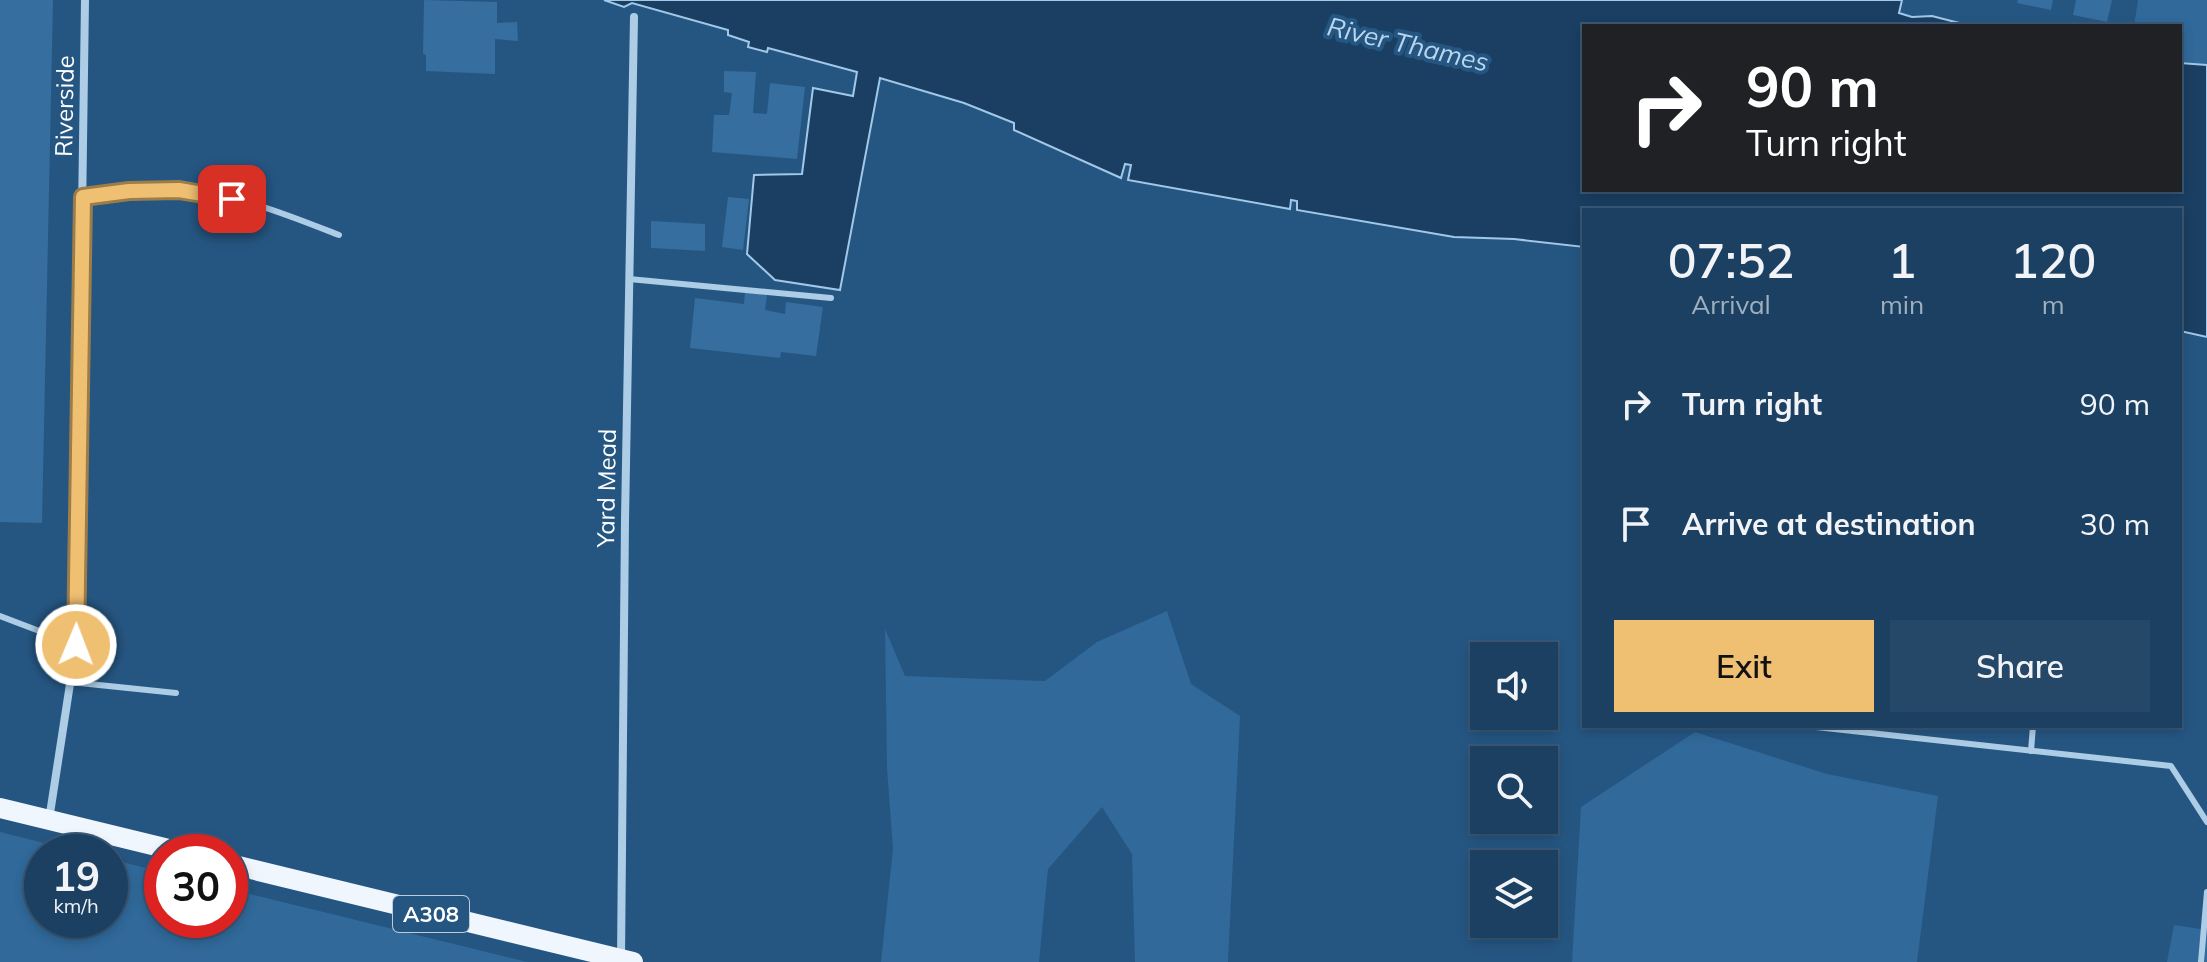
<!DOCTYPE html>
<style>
:root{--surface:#1c4062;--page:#254768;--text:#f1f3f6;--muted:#a0afbe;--line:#3a5977;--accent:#f0c072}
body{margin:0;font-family:Mulish,sans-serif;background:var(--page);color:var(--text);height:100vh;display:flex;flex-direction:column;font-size:30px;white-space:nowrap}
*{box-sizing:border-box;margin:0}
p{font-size:26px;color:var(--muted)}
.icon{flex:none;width:44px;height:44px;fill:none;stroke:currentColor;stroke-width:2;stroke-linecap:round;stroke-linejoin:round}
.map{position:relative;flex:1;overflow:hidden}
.side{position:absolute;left:1582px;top:208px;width:600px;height:520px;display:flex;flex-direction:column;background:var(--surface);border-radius:0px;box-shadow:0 4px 12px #0003,0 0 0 2px var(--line)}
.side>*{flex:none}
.hud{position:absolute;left:1582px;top:24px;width:600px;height:168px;border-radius:0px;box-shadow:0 4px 12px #0003,0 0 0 2px var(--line);background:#202124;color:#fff;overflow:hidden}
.tools{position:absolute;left:1470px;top:642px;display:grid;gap:16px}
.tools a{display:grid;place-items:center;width:88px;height:88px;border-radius:0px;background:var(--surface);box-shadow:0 4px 12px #0003,0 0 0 2px var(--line);font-size:40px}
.speed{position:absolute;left:24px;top:834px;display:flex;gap:16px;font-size:40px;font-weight:700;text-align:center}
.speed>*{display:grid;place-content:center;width:104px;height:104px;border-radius:50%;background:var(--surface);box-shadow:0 4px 12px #0003,0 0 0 2px var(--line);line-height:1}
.speed small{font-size:20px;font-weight:400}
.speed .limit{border:12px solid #d22;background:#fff;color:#111}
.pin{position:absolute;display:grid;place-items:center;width:68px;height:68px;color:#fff;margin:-34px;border-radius:16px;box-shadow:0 4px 12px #0006}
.me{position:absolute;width:88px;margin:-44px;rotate:1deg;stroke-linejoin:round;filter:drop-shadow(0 0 6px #0008)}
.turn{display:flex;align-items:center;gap:28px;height:168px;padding:0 32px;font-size:36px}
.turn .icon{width:104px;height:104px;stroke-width:2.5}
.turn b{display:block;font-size:56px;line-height:68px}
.eta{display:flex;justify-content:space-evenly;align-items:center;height:136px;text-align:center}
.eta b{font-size:48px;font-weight:600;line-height:56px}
.action{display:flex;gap:16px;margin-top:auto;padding:16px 32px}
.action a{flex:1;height:92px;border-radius:0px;background:var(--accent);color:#111;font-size:32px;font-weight:600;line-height:92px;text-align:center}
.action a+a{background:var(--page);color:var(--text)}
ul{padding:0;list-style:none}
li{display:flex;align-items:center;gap:24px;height:120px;padding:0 32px}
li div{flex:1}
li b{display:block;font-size:30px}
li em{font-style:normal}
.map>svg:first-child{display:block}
</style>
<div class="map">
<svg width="2207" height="962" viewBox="0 0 2207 962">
<rect width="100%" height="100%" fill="#255682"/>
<g fill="#30699a">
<polygon points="2138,0 2207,0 2207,65 2180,63 2180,26 2134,26"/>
<polygon points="1167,611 1191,684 1240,716 1228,962 1135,962 1132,854 1102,807 1048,869 1039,962 881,962 893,849 887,768 885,629 905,676 1045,681 1097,642"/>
<polygon points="1695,732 1827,774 1938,796 1917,962 1572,962 1581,807"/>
<polygon points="0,832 80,852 42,852 42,920 110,920 110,859 162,872 162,920 230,920 230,889 527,962 0,962"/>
<polygon points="2174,925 2207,930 2207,962 2167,962"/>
</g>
<polygon fill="#1a3f62" stroke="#a2c8e8" stroke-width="2" points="604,0 1902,0 1899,13 1912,17 1932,16 1959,23 1962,26 1584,26 1584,190 2180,190 2180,63 2207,65 2207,337 2180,331 2180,210 1584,210 1584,247 1514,239 1454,237 1297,210 1297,201 1291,200 1290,209 1128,180 1131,165 1125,164 1121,178 1014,130 1014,123 964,103 880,78 840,290 775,280 747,254 754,175 802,174 813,88 853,96 857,72 768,48 767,52 748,47 749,42 728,35 728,30 632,3 624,7"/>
<g fill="#356e9f">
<polygon points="0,0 53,0 42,523 0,522"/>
<polygon points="424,0 497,2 497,23 517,22 518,41 495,39 495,74 426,71 426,55 423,54"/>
<polygon points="2018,0 2053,0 2051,10 2017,3"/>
<polygon points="2076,0 2112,0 2107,22 2073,15"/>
<polygon points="724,71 756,72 753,113 767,114 770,83 805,87 797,159 712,152 714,115 729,115 732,93 724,92"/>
<polygon points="728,197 749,199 743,250 722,247"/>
<polygon points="651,221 705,224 705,251 651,248"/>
<polygon points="745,292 767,295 765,310 785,314 786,302 823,307 816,356 781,352 780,358 690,348 695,298 744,304"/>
</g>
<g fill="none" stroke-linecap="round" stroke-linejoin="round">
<g stroke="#adcde7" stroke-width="6">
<path d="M83 197C114 193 145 188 177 190 232 192 288 215 339 235"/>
<polyline points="629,279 831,298"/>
<polyline points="0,616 76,645"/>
<polyline points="70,682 176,693"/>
<polyline points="1807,726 2171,766 2207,822"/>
<polyline points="2031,751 2033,726"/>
<polyline points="2201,962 2207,892"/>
</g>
<g stroke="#adcde7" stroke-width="8">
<polyline points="49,820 76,645 85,0"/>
<polyline points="621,959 625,520 634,17"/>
</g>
<g stroke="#eff6fd" stroke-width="20">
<polyline points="0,808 181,852"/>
<polyline points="230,864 633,962"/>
</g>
</g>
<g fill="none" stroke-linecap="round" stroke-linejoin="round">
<g stroke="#9c7d4a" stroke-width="20">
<polyline id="route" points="76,645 83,197 129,191 179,190 232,199"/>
</g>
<use href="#route" stroke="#f0c072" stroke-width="14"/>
</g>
<g text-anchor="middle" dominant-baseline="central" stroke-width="8" stroke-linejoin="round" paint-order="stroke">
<rect fill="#255682" stroke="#beccda" stroke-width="2" x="393" y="896" width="76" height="36" rx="6"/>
<g font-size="22" font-weight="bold" fill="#fff">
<text x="431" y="914">A308</text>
</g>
<g font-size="24" fill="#fff" stroke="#255682">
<text transform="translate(64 106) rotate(-89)">Riverside</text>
<text transform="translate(606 488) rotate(-89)">Yard Mead</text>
</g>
<g font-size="26" font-style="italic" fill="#b9d6ee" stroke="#255682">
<text transform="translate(1408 44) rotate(13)">River Thames</text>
</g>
</g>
</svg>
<div class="tools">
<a><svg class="icon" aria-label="sound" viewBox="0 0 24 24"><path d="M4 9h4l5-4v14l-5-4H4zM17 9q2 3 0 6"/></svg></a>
<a><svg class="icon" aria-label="search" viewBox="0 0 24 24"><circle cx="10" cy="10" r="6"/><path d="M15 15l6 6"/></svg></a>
<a><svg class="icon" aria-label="layers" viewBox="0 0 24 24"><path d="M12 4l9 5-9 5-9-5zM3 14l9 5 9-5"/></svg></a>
</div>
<div class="speed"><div>19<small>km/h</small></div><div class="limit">30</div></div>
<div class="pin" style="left:232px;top:199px;background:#d93025"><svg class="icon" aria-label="arrive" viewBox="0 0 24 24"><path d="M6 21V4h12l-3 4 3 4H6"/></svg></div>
<svg class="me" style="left:76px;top:645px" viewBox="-20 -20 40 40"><circle r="17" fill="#f0c072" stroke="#fff" stroke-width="3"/><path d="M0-11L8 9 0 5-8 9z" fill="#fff"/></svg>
<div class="hud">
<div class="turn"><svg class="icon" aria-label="right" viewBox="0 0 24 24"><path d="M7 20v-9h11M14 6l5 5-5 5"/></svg><div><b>90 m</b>Turn right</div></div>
</div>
<section class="side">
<div class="eta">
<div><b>07:52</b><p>Arrival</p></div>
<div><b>1</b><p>min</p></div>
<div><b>120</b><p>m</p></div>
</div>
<ul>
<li><svg class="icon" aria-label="right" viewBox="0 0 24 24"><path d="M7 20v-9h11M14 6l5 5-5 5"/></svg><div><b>Turn right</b></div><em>90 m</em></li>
<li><svg class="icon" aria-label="arrive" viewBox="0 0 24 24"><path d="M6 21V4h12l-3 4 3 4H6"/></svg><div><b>Arrive at destination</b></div><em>30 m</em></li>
</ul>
<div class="action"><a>Exit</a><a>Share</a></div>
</section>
</div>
